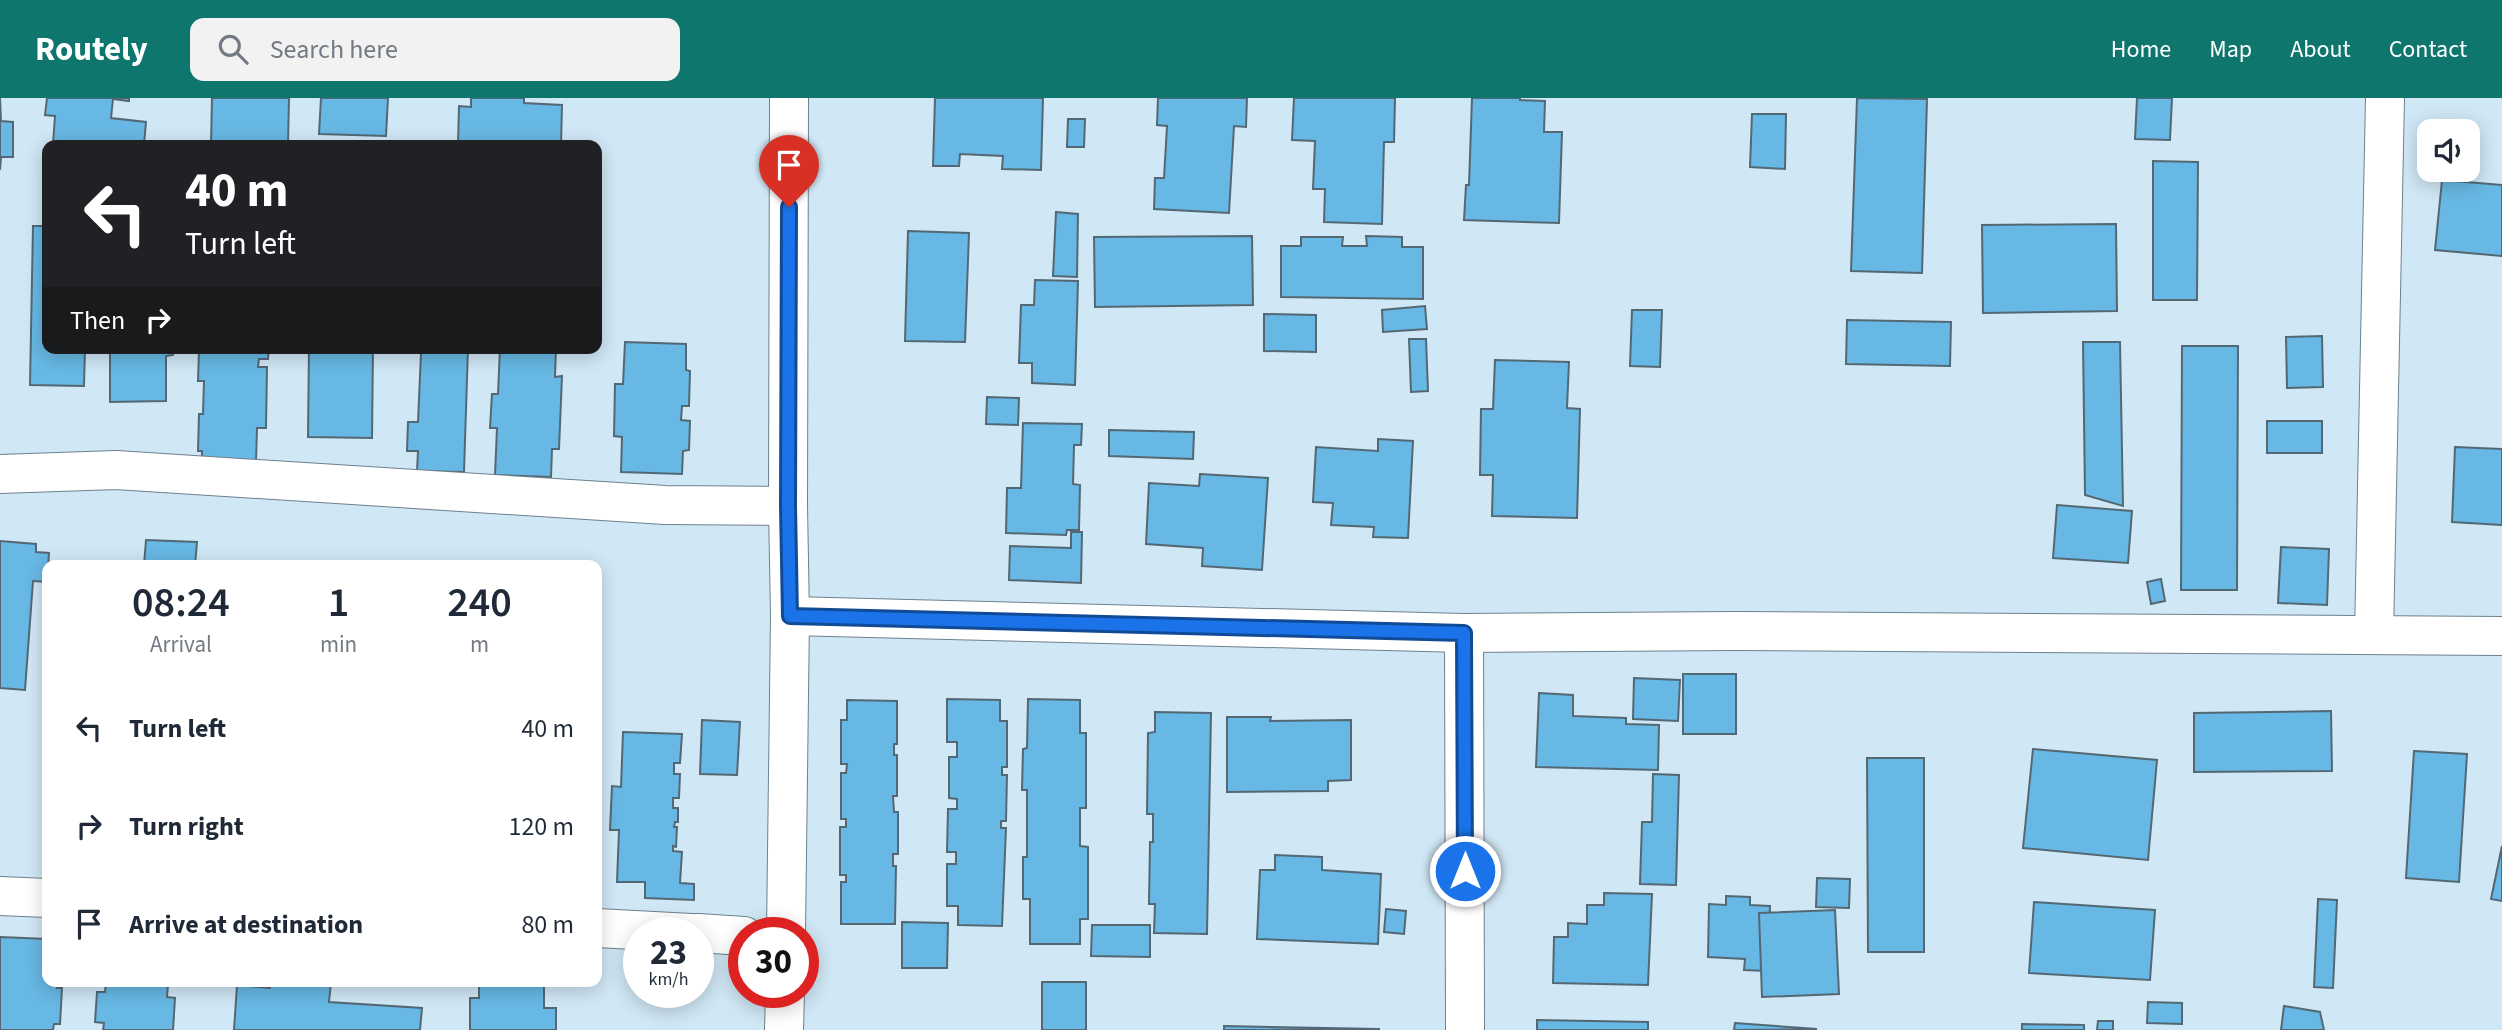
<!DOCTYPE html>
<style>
:root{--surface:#fff;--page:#f2f2f3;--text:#1f2937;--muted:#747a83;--accent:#0f766e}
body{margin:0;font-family:"Source Sans 3",sans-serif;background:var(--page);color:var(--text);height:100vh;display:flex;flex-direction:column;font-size:26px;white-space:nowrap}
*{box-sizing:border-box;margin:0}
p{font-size:23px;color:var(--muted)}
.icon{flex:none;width:38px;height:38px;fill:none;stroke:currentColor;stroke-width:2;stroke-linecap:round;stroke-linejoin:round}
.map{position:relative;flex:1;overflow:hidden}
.details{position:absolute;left:42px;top:462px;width:560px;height:427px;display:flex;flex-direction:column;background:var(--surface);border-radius:14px;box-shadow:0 4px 18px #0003}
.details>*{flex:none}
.hud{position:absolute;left:42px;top:42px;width:560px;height:214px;border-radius:14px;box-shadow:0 4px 18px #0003;background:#202124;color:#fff;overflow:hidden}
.controls{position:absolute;left:2417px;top:21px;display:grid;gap:14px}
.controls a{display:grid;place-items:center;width:63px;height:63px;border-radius:14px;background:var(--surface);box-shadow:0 4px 18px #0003;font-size:35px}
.speed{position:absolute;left:623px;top:819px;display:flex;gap:14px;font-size:35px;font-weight:700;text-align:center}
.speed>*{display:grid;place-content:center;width:91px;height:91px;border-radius:50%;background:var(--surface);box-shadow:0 4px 18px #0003;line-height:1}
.speed small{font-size:18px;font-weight:400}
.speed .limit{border:10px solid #d22;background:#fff;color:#111}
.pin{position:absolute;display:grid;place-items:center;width:60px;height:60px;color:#fff;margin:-72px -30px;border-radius:50% 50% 50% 0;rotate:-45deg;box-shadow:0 0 7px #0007}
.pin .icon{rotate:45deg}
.me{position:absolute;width:77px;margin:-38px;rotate:0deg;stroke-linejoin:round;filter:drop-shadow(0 0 5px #0008)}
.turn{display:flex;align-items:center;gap:24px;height:147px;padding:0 28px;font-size:32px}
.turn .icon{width:91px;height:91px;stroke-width:2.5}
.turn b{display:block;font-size:49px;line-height:60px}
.then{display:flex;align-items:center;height:66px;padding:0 28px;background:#0003;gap:14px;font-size:26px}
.eta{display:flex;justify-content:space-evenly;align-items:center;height:119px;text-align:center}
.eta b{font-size:42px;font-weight:600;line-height:49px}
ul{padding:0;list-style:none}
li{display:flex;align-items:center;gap:21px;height:98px;padding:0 28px}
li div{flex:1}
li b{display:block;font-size:26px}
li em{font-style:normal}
header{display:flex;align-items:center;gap:42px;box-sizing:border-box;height:98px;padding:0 35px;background:var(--accent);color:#fff}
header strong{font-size:33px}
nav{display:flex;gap:38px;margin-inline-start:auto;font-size:24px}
.search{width:490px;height:63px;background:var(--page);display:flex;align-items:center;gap:18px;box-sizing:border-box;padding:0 24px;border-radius:14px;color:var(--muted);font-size:26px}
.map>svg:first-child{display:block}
</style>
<header>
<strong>Routely</strong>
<div class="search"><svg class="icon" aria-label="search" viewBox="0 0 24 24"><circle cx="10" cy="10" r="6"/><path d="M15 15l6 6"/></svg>Search here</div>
<nav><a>Home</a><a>Map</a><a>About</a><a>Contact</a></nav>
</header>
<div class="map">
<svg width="2502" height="932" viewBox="0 0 2502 932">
<rect width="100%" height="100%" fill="#d0e7f5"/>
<g fill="#67b8e4" stroke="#546874" stroke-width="2">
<polygon points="0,0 1,23 13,24 13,59 1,59 0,72"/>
<polygon points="47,0 129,0 129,3 113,1 111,20 146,24 144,47 53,46 55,18 45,17"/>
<polygon points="212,0 289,0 288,47 211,47"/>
<polygon points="321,0 388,0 386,38 319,36"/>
<polygon points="471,0 524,0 524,5 562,7 561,47 458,47 459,8 471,9"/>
<polygon points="935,0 1043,0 1041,72 1002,71 1003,58 960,56 959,68 933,68"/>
<polygon points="1158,0 1247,0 1246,29 1234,28 1229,115 1154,111 1155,80 1164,80 1167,28 1157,27"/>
<polygon points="1294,0 1395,0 1394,44 1384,44 1382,126 1324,124 1325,91 1313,91 1315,43 1292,42"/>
<polygon points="1472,0 1520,0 1520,2 1545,3 1544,34 1562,34 1559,125 1464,122 1466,87 1469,87"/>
<polygon points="1857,0 1927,1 1922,175 1851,173"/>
<polygon points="2137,0 2172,0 2170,42 2135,41"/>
<polygon points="1752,16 1786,16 1785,71 1750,69"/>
<polygon points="1068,21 1085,21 1084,49 1067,49"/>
<polygon points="2153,63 2198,64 2197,202 2153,202"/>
<polygon points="2442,82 2502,87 2502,158 2435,152"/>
<polygon points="1056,114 1078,116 1077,179 1053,178"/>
<polygon points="2116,126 2117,213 1983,215 1982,127"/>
<polygon points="33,128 47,128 47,250 85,250 84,288 30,287"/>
<polygon points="908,133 969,135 965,244 905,243"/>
<polygon points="1252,138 1253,207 1095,209 1094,139"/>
<polygon points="1366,138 1402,139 1402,149 1423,149 1423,201 1281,199 1281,148 1301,148 1301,139 1343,139 1342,148 1367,148"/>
<polygon points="1035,182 1078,183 1075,287 1032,285 1032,265 1019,265 1021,207 1034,207"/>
<polygon points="1425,208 1427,231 1383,234 1382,212"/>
<polygon points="1632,212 1662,212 1660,269 1630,268"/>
<polygon points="1264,216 1316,217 1316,254 1264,253"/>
<polygon points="1847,222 1951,224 1950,268 1846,266"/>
<polygon points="2322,238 2323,289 2287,290 2286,239"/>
<polygon points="1409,241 1426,241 1428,293 1411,294"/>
<polygon points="625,244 686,246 686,272 690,273 689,308 682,308 681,322 690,323 689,352 683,353 682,376 621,374 622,339 614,338 615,286 623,286"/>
<polygon points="2083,244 2120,244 2123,408 2085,397"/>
<polygon points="2182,248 2238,248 2237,492 2181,492"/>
<polygon points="110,250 173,250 173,257 166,258 166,303 110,304"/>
<polygon points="204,250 269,250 268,261 259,261 258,269 267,269 266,330 257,330 256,364 202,362 202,353 198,353 199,316 203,316 204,283 198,283 199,252"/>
<polygon points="309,250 373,250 372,340 308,339"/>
<polygon points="402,250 468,250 464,374 417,373 418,353 407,353 408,324 418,324 421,255 402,255"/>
<polygon points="500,250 556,250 555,279 562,278 559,351 552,351 551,379 495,377 497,330 490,330 492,296 498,296"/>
<polygon points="1495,262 1569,264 1567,310 1580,311 1577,420 1492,418 1493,377 1480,377 1481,311 1493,311"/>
<polygon points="987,299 1019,300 1018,327 986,326"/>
<rect x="2267" y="323" width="55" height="32"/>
<polygon points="1023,325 1082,326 1081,347 1074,347 1073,386 1080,387 1079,432 1067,432 1066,437 1006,435 1007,390 1021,390"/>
<polygon points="1109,332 1194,334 1193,361 1109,358"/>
<polygon points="1378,341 1413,343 1408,440 1373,439 1374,429 1331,427 1333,405 1313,404 1316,349 1378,353"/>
<polygon points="2455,349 2502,351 2502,427 2452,424"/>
<polygon points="1200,376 1268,380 1262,472 1202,468 1203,450 1146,446 1149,385 1199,388"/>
<polygon points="2057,407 2132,413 2128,465 2053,460"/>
<polygon points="1071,434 1082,434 1081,485 1009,482 1010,448 1071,450"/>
<polygon points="146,442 197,444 195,467 144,467"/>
<polygon points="0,443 36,446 36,454 49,455 47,484 33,483 25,592 0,590"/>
<polygon points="2281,449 2329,451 2327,507 2278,505"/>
<polygon points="2161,481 2165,503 2151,506 2147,484"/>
<polygon points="46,557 47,557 47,623"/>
<rect x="1683" y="576" width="53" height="60"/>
<polygon points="1634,580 1680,582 1678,623 1633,621"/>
<polygon points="1539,595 1573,597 1573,618 1626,620 1626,626 1659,627 1658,672 1536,669"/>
<polygon points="947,601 1000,602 1000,623 1007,623 1007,669 1002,669 1002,677 1007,677 1006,723 1001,723 1001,730 1006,730 1002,828 958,827 958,808 947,808 947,766 956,766 956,754 947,754 948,711 957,711 957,701 949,700 949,659 957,659 957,644 947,644"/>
<polygon points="1028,601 1080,602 1080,635 1086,635 1086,710 1080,710 1080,748 1088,749 1088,821 1080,821 1080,846 1030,846 1030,801 1023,801 1023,759 1027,759 1027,692 1022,692 1023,651 1027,650"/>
<polygon points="847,602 897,603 897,646 894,646 894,657 897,657 897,698 893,698 894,714 898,714 898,756 893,756 893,768 896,768 895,826 841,826 841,784 846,784 846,777 840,777 840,729 846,729 846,721 841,721 841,675 846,675 847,666 841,666 841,622 847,622"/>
<polygon points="2331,613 2332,673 2194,674 2194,615"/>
<polygon points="1155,614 1211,615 1207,836 1154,835 1155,806 1149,806 1150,744 1153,744 1153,716 1147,716 1148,635 1155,634"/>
<polygon points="1227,619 1271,619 1270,623 1351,622 1351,682 1328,683 1328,693 1227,694"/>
<polygon points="702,622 740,624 737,677 700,676"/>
<polygon points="623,634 682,636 680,665 674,665 674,676 680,676 679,700 673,700 673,710 678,710 678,724 675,724 674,729 677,729 676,749 673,748 673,753 682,754 680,785 694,786 694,802 645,800 645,784 617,784 619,732 610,732 612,688 621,689"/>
<polygon points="2033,651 2157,662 2148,762 2023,750"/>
<polygon points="2414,653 2467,656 2459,784 2406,780"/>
<polygon points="1867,660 1924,660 1924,854 1868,854"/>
<polygon points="1653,676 1679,677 1676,787 1640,786 1642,724 1652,724"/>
<polygon points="2502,748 2502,803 2491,801"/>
<polygon points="1275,757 1322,759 1322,772 1381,776 1378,846 1257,841 1260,772 1275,772"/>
<polygon points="1817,780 1850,781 1849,810 1816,809"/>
<polygon points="1604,795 1652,796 1648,887 1553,885 1554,839 1568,839 1568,825 1587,826 1587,807 1604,807"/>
<polygon points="1726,798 1750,799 1750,807 1770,808 1768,873 1744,872 1745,861 1708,859 1709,806 1726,807"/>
<polygon points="2318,801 2337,802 2333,890 2314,889"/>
<polygon points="2034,804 2155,812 2150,882 2029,875"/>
<polygon points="1386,811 1406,813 1404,836 1384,834"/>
<polygon points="1835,812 1839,896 1762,899 1759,815"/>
<polygon points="902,824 948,825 947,870 902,870"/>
<polygon points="1092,827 1150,827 1150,859 1091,858"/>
<polygon points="0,839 47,841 47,884 58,884 57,890 62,890 60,926 54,926 53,932 0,932"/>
<polygon points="106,884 176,884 176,887 168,887 167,899 175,900 173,932 103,932 104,925 95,924 97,894 105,894"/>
<polygon points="271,884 331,884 329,904 422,910 420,932 234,932 237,887 270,890"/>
<rect x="1042" y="884" width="44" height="48"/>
<polygon points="479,888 544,888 544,910 556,910 556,932 470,932 470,900 479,900"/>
<polygon points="2148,904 2182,905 2182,926 2147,925"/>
<polygon points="2284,908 2320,914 2324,932 2281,932"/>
<polygon points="1537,922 1648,924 1648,932 1537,932"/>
<polygon points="2098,923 2113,923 2113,932 2097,932"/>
<polygon points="1735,925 1817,931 1734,932"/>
<polygon points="2022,926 2084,927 2084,932 2022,932"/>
<polygon points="1224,928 1380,931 1224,932"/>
</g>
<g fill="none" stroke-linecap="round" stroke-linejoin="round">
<g stroke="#6d818e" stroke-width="40">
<g id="minor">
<polyline points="0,376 116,372 665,407 788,408"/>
<polyline points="790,518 1464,535 1736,533 2502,538"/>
<polyline points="1464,535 1465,932"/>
<polyline points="2374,537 2385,0"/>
<polyline points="0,798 47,800"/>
<polyline points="597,830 691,835"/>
<polyline points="698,835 744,838"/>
<polyline points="786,835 790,518 788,408 789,0"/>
<polyline points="784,932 785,894"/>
</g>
</g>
<use href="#minor" stroke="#fff" stroke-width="38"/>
</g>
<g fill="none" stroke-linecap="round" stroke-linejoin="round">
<g stroke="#114b97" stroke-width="18">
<polyline id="route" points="789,109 788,408 790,518 1464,535 1465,773"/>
</g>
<use href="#route" stroke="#1a73e8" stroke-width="12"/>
</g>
</svg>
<div class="controls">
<a><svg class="icon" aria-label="sound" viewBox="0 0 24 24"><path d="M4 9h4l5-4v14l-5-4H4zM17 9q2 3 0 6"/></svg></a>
</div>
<div class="speed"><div>23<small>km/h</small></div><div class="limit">30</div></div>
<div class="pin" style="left:789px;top:109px;background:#d93025"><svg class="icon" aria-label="arrive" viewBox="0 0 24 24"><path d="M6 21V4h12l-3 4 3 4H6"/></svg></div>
<svg class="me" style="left:1465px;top:773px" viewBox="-20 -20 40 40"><circle r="17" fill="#1a73e8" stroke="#fff" stroke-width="3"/><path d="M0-11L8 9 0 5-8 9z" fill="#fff"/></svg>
<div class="hud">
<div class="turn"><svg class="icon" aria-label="left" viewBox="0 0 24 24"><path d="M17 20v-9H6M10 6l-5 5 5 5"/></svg><div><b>40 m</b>Turn left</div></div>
<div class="then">Then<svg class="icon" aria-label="right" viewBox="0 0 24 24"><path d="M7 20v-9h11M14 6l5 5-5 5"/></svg></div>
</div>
<section class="details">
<div class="eta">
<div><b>08:24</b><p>Arrival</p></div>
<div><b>1</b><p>min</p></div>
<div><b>240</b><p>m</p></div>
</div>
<ul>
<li><svg class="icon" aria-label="left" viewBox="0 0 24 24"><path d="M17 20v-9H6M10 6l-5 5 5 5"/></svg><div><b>Turn left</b></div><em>40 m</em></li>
<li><svg class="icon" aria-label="right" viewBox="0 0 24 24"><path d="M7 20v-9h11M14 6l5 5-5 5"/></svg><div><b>Turn right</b></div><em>120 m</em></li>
<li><svg class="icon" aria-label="arrive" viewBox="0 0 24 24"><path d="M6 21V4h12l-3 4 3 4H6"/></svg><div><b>Arrive at destination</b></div><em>80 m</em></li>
</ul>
</section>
</div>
